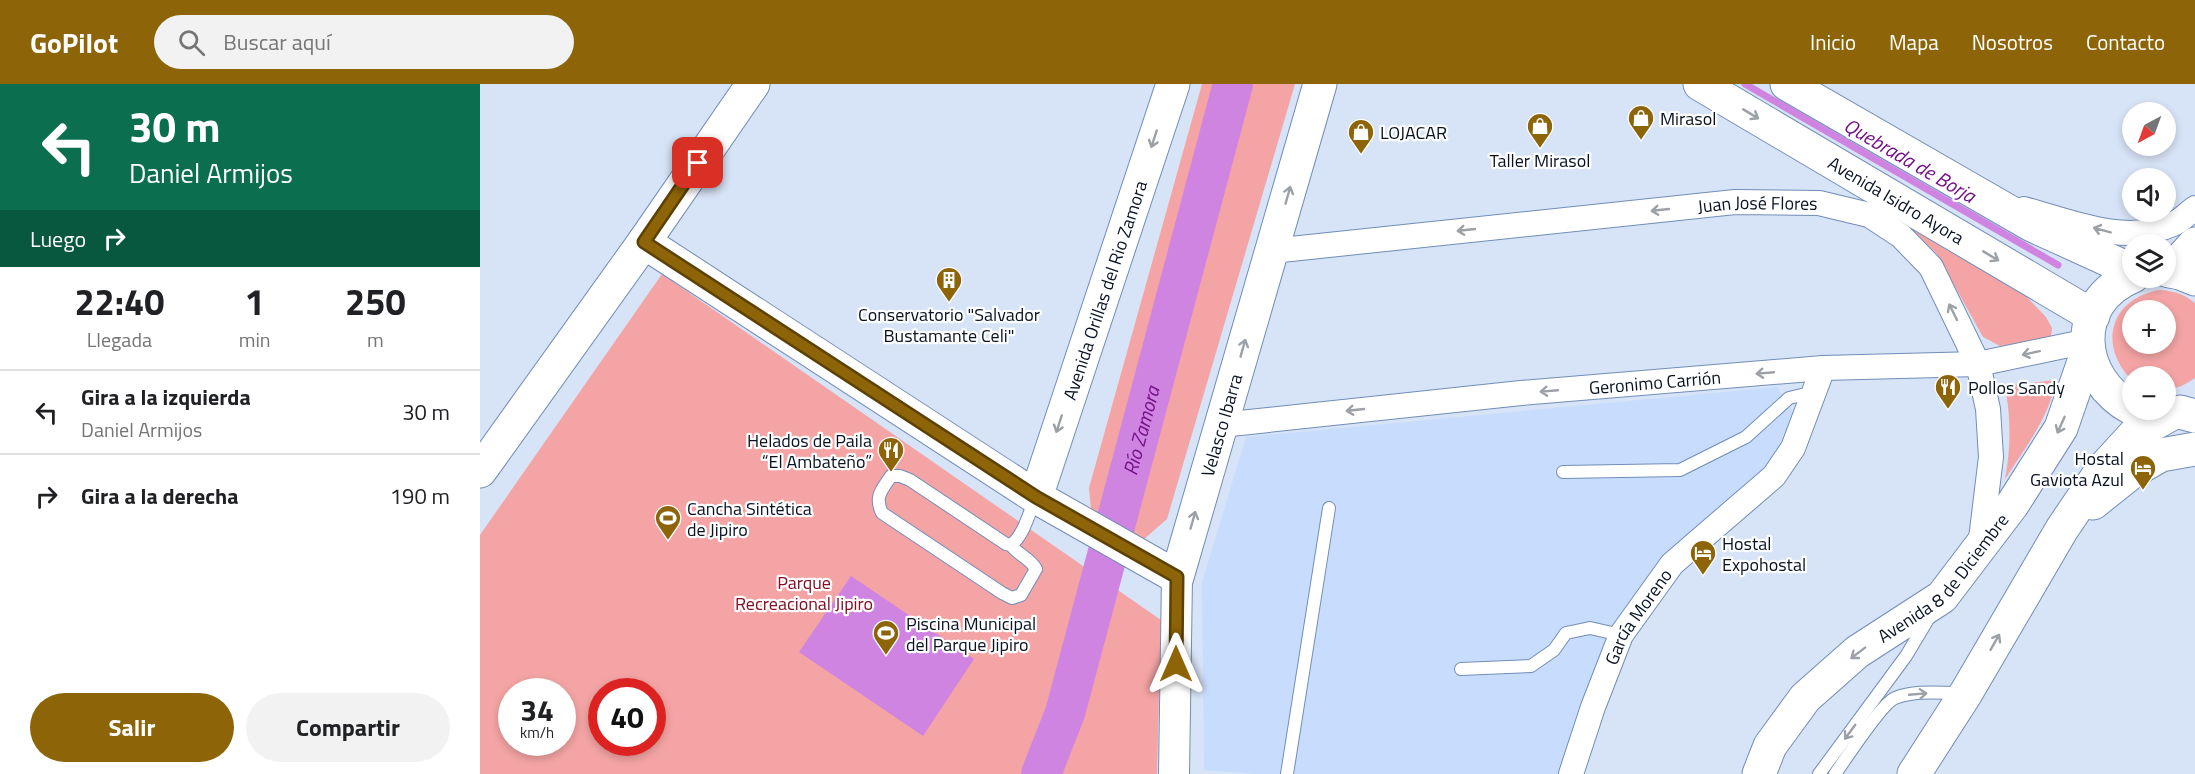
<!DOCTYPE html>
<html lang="es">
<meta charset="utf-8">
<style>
:root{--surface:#fff;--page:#f2f2f2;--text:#202124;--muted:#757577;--line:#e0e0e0;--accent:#8d6407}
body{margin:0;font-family:"Titillium Web",sans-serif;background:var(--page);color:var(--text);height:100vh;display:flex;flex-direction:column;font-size:22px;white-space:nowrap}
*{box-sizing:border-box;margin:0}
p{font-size:20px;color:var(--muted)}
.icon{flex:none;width:33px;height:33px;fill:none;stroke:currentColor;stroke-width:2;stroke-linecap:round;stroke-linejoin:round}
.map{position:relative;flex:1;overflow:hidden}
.side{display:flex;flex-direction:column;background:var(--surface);width:480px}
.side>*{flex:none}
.banner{background:#0b6e4f;color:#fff;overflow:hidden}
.needle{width:39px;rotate:221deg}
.tools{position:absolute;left:1642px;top:18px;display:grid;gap:12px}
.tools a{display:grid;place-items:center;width:54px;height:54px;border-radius:50%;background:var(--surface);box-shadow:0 3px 9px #0003;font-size:30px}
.speed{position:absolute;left:18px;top:594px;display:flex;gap:12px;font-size:30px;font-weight:700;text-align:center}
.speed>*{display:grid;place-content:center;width:78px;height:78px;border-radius:50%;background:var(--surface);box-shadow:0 3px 9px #0003;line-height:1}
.speed small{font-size:15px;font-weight:400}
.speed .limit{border:9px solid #d22;background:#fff;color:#111}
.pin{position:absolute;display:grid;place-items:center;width:51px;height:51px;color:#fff;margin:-26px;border-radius:12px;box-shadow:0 3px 9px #0006}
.me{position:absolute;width:66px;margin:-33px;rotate:0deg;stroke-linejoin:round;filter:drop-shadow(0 0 4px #0008)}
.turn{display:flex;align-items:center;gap:21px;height:126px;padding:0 30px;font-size:27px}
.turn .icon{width:78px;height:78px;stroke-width:2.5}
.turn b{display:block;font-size:42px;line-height:51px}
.then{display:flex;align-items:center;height:57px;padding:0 30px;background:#0003;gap:12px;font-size:22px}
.eta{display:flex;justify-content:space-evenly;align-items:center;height:102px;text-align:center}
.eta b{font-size:36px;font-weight:700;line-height:42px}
.primary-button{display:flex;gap:12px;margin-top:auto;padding:12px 30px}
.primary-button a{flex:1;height:69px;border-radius:36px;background:var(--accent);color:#fff;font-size:24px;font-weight:700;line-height:69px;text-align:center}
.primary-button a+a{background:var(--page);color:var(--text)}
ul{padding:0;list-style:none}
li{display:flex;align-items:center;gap:18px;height:84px;padding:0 30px;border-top:2px solid var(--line)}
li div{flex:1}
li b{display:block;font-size:22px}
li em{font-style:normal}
header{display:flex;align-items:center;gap:36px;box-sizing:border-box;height:84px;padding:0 30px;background:var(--accent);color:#fff}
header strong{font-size:28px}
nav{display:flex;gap:33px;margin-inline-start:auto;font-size:21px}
.search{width:420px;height:54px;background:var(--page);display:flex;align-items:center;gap:15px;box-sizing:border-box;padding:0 21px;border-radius:33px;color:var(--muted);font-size:22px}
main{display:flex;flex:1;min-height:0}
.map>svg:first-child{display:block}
</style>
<header>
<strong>GoPilot</strong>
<div class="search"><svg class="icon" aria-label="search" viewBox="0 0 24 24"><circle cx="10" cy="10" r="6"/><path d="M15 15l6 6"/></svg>Buscar aquí</div>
<nav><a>Inicio</a><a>Mapa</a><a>Nosotros</a><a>Contacto</a></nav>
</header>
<main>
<section class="side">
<div class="banner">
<div class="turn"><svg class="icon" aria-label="left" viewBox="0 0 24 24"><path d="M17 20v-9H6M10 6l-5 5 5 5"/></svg><div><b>30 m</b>Daniel Armijos</div></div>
<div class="then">Luego<svg class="icon" aria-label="right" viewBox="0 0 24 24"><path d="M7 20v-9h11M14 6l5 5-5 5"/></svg></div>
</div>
<div class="eta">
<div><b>22:40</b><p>Llegada</p></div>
<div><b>1</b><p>min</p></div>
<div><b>250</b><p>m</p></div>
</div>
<ul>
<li><svg class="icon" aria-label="left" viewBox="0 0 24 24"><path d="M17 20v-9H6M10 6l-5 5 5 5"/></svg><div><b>Gira a la izquierda</b><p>Daniel Armijos</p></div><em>30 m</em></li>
<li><svg class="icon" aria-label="right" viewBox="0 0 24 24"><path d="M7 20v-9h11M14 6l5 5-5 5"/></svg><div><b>Gira a la derecha</b></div><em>190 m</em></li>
</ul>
<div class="primary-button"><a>Salir</a><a>Compartir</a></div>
</section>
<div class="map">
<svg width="1715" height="690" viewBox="0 0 1715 690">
<rect width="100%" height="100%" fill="#d7e3f6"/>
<polygon fill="#c8ddfd" points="1297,303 1313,328 1312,350 1298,390 1191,471 1088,690 776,690 724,686 722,499 766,353"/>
<g fill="#f4a4a4" fill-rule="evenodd">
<polygon points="722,0 815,0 687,435 663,456 612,436 609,404"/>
<polygon points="1426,140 1539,205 1566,233 1572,244 1571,253 1563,258 1520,262 1503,253 1457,170"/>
<path d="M182 190 681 536 677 690H0V451ZM32 608H82V658H32ZM122 608H172V658H122Z"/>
<path d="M1680 206C1694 207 1704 210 1715 219V294C1706 300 1697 305 1686 306V292H1653L1652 296C1617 260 1631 214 1680 206ZM1653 226H1686V260H1653Z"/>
<path d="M1576 296C1569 334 1545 364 1525 395 1531 363 1531 335 1525 302Z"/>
</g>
<polygon fill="#cf84e2" points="371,492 494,575 443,652 319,568"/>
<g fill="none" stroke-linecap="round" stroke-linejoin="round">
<polyline stroke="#cf84e2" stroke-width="7" points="1265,0 1578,181"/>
<path stroke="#cf84e2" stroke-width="40" id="s1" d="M561 690 585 629 753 0"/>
<g stroke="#718db9" stroke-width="14">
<g id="service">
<polyline points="1083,388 1200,386 1266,353 1309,314 1334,308"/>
<path d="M411 392H420L430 396 526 460 531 461C538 471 550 474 556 485L541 511 532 514 522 509 402 429C394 412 402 406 411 392Z"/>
<path d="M531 461C544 451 549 429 555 415"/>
<polyline points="981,585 1051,582 1074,566 1086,549 1110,544 1141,551"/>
<polyline points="807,690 849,424"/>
<polyline points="1339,690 1426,572 1450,532"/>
<path d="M1355 690C1365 676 1402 619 1415 614 1435 606 1459 609 1480 609"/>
</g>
</g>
<g stroke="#718db9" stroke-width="26">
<g id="minor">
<path d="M1544 125C1592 138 1645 162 1693 140 1701 137 1708 129 1715 124"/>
<path id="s2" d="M792 167 1255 118 1339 119 1389 131 1421 152 1451 183 1498 280 1508 325 1511 373 1500 463"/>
<path id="s3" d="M741 341 1041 309 1343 284 1498 280 1608 257"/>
<path id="s4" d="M1091 690 1113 623 1141 551 1192 480 1294 392 1313 364 1343 284"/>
</g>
</g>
<g stroke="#718db9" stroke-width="32">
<polyline id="tertiary" points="694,690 697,493"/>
</g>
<g stroke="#718db9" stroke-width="35">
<g id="secondary">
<path id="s5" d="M164 158 556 413 697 493 840 0"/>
<polyline points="0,387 164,158 273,0"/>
<path id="s6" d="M556 413 693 0"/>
</g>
</g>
<g stroke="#718db9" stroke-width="35">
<g id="primary">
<polyline points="1690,187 1715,160"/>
<polyline points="1700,328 1715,332"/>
</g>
</g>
<g stroke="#718db9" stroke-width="35">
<g id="trunk">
<path id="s7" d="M1220 0 1613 232"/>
<polyline points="1307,0 1552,141 1653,187"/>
<polyline points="1686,186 1700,189 1715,195"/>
<path d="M1653 192C1590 218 1596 295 1653 325"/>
<polyline points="1613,419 1653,387 1681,371 1715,365"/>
<path id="s8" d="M1279 690 1290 662 1325 614 1377 568 1462 513 1532 421 1581 344 1608 266"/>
<polyline points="1434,690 1486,609 1582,445 1622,386 1655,350 1691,330"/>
</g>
</g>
<use href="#service" stroke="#fff" stroke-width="12"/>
<use href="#minor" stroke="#fff" stroke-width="24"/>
<use href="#tertiary" stroke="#fff" stroke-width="30"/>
<use href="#secondary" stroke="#fff" stroke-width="33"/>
<use href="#primary" stroke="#fff" stroke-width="33"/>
<use href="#trunk" stroke="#fff" stroke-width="33"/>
</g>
<defs><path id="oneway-shaft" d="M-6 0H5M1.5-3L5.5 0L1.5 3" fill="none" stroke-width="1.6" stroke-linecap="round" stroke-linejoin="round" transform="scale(1.5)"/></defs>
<g stroke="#9ca0a7">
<use href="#oneway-shaft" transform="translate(1271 30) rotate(31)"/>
<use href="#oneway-shaft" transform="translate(674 55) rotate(108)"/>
<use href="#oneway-shaft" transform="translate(808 111) rotate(-74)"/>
<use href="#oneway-shaft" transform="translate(1180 126) rotate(174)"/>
<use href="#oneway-shaft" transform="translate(986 146) rotate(174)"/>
<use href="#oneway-shaft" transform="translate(1622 146) rotate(-165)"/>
<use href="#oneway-shaft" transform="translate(1511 172) rotate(31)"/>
<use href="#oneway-shaft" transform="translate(1473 228) rotate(-116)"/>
<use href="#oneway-shaft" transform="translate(763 264) rotate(-74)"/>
<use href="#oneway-shaft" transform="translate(1551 269) rotate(168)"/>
<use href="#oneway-shaft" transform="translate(1285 289) rotate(175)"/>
<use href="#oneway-shaft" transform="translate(1069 307) rotate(175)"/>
<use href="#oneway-shaft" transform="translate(875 326) rotate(174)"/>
<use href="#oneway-shaft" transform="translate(579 340) rotate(108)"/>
<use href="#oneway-shaft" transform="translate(1581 341) rotate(114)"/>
<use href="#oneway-shaft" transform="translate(713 436) rotate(-74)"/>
<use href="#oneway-shaft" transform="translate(1515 558) rotate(-60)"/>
<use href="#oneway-shaft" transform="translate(1378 569) rotate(143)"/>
<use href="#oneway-shaft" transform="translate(1438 610) rotate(-5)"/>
<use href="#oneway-shaft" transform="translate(1370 648) rotate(126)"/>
</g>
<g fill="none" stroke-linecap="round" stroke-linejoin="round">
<g stroke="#5c4105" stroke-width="15">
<polyline id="route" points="218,79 164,158 556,413 697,493 696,580"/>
</g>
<use href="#route" stroke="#8d6407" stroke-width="10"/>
</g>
<defs>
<g id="shop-pin" transform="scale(1.35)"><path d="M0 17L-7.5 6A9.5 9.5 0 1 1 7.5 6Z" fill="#8d6407" stroke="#fff"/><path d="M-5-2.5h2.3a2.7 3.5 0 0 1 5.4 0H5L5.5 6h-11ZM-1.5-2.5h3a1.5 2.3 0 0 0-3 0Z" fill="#fff"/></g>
<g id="building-pin" transform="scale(1.35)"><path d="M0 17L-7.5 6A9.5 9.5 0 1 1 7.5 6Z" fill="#8d6407" stroke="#fff"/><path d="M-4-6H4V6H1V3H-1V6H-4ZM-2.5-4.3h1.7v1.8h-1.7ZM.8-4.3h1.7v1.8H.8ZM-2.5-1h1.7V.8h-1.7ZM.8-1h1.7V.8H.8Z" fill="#fff"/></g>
<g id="restaurant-pin" transform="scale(1.35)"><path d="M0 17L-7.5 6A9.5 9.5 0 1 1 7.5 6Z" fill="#8d6407" stroke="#fff"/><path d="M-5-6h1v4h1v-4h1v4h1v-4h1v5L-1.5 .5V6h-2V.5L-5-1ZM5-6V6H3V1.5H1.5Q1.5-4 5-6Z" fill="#fff"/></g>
<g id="hotel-pin" transform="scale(1.35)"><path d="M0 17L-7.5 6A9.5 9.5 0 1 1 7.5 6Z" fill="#8d6407" stroke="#fff"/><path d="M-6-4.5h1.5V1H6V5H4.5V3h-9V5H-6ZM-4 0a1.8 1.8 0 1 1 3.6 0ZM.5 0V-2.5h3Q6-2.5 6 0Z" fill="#fff"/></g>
<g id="stadium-pin" transform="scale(1.35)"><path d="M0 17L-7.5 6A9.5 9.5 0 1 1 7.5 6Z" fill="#8d6407" stroke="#fff"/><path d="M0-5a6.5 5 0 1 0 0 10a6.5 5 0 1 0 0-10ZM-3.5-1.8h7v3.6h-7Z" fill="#fff"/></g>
</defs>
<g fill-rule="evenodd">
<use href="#shop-pin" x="1161" y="34"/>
<use href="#shop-pin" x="1060" y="42"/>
<use href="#shop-pin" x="881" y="48"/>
<use href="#building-pin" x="469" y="196"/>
<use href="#restaurant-pin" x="1468" y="303"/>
<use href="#restaurant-pin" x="411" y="366"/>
<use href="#hotel-pin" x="1663" y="384"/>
<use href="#stadium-pin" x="188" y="434"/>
<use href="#hotel-pin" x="1223" y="469"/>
<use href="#stadium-pin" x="406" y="549"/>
</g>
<g text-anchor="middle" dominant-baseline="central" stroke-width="4.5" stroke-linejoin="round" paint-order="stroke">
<g font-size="18" fill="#081222" stroke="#fff" text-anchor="start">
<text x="1180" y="34">Mirasol</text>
<text x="900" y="48">LOJACAR</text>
<text x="1060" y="76" text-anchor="middle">Taller Mirasol</text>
<text x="469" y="230" text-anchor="middle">Conservatorio "Salvador<tspan x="469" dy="21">Bustamante Celi"</tspan></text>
<text x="1488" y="303">Pollos Sandy</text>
<text x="392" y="356" text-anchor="end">Helados de Paila<tspan x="392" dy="21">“El Ambateño”</tspan></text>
<text x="1644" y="374" text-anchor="end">Hostal<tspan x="1644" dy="21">Gaviota Azul</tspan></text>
<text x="207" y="424">Cancha Sintética<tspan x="207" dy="21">de Jipiro</tspan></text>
<text x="1242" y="459">Hostal<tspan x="1242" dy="21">Expohostal</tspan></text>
<text x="426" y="539">Piscina Municipal<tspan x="426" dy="21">del Parque Jipiro</tspan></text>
</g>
<g font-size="18" fill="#081222" stroke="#fff">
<text stroke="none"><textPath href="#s7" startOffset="228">Avenida Isidro Ayora</textPath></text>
<text stroke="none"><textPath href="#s2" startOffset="488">Juan José Flores</textPath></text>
<text stroke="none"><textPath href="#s6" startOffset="218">Avenida Orillas del Rio Zamora</textPath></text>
<text stroke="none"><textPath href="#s3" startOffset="436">Geronimo Carrión</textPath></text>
<text stroke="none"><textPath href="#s5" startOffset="788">Velasco Ibarra</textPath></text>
<text stroke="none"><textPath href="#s8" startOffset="274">Avenida 8 de Diciembre</textPath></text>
<text stroke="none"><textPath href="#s4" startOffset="172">García Moreno</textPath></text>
</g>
<g font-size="18" fill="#830f23" stroke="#fff">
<text x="324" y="498">Parque<tspan x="324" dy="21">Recreacional Jipiro</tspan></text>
</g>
<g font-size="20" font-style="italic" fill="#731187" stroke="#fff">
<text transform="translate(1430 76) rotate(30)">Quebrada de Borja</text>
<text stroke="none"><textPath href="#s1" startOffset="358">Río Zamora</textPath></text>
</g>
</g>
</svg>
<div class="tools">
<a><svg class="needle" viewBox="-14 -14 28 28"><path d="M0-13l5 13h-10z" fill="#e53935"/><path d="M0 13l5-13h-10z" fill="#757577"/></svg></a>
<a><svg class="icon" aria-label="sound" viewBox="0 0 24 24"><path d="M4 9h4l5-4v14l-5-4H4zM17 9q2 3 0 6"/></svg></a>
<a><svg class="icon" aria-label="layers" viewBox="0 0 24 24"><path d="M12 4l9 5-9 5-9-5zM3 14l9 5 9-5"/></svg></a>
<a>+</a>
<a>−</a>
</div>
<div class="speed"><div>34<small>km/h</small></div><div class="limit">40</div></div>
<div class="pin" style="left:218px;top:79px;background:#d93025"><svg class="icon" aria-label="arrive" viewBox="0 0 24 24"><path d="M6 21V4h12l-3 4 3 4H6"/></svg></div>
<svg class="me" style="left:696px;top:580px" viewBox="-20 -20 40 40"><path d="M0-17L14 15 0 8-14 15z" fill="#8d6407" stroke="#fff" stroke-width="4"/></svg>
</div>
</main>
